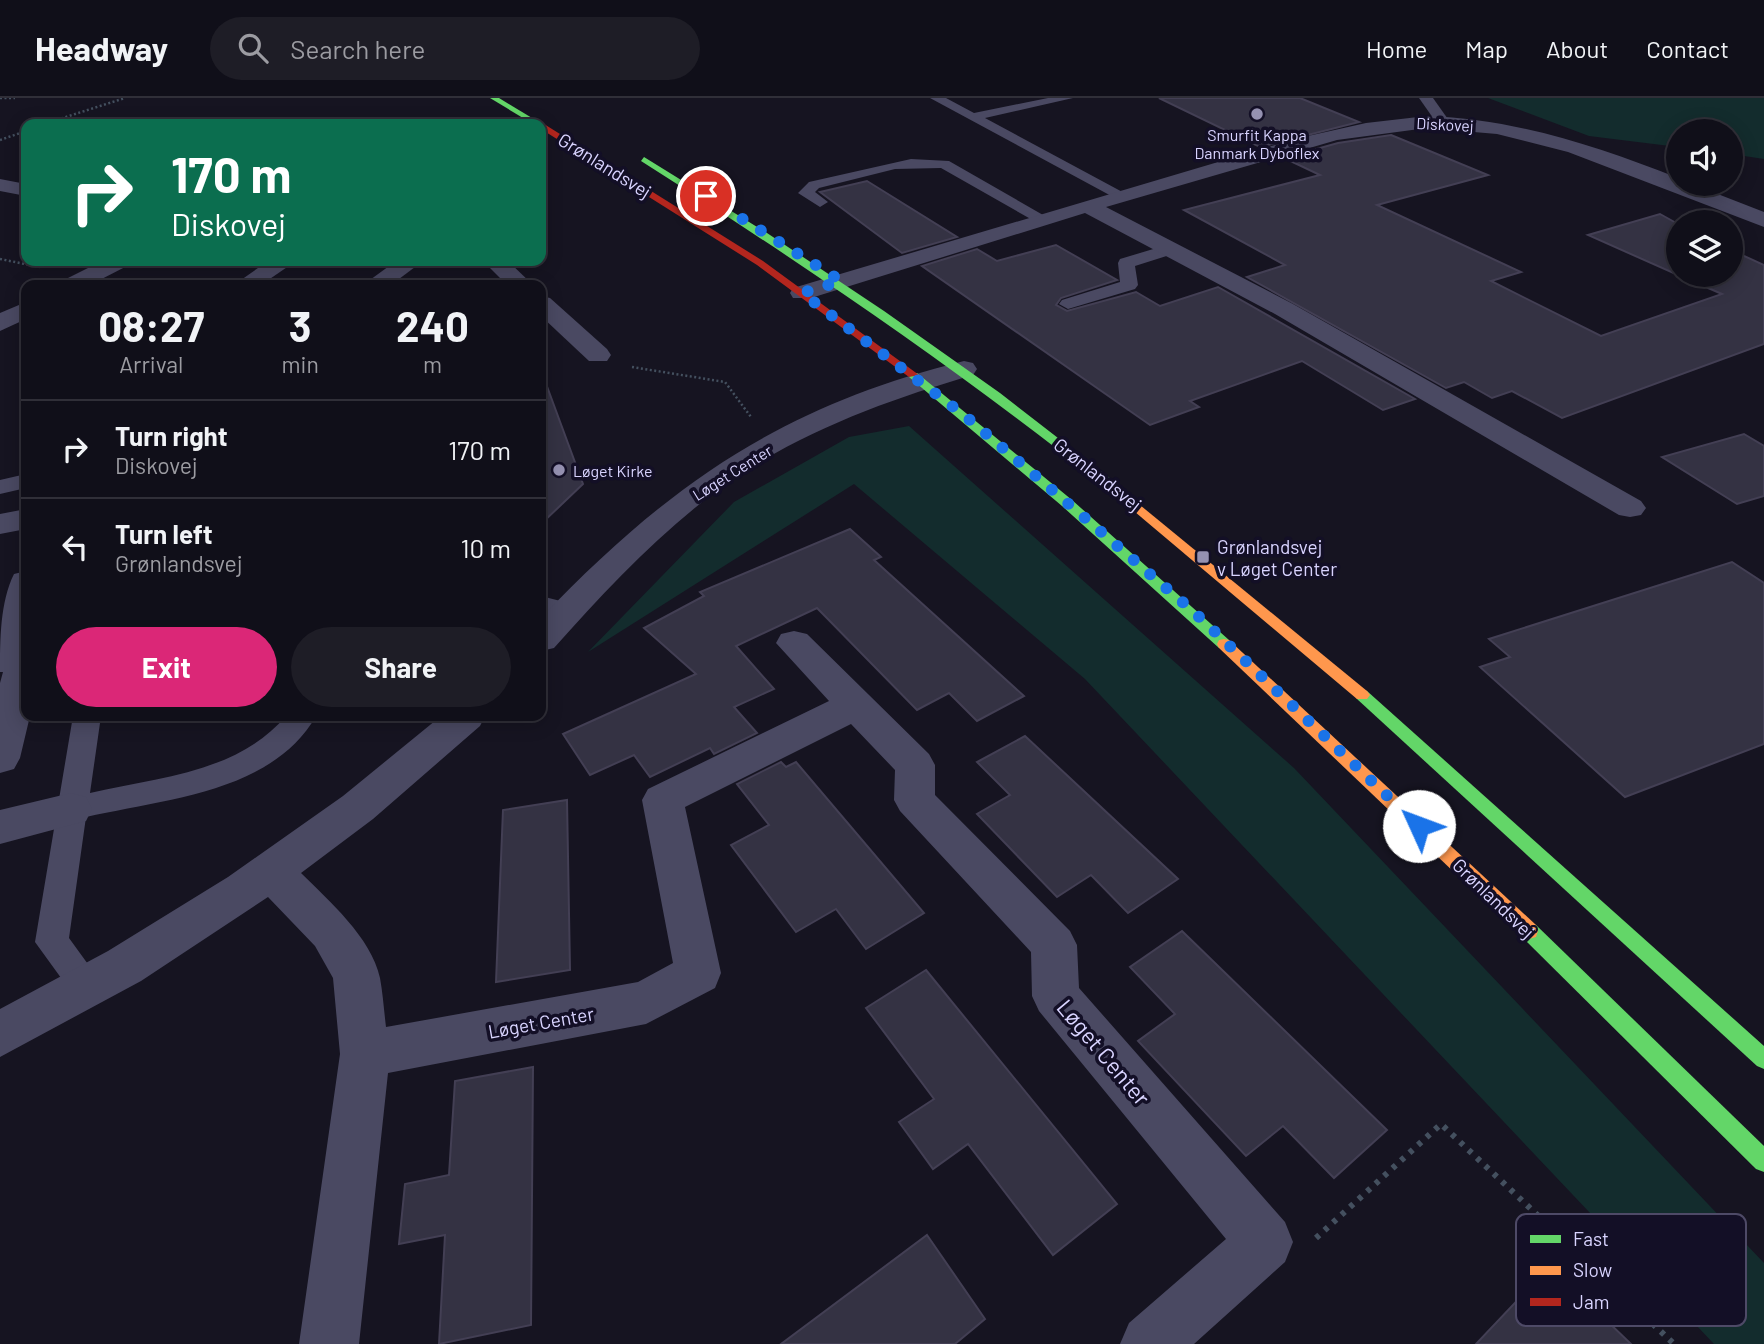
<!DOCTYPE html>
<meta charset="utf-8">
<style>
:root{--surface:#100f19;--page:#1e1d26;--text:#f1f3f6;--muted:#9c9ca2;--line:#302f38;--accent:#db2777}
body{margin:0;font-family:Barlow,sans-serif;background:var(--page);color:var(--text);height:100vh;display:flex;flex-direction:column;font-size:26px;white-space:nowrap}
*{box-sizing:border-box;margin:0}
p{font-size:23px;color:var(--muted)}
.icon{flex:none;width:38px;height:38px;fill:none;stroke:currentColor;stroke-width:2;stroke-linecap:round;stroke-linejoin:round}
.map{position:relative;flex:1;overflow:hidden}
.panel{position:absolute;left:21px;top:182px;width:525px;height:441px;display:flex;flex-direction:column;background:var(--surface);border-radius:14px;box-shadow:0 4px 18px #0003,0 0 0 2px var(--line)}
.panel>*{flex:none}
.hud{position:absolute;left:21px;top:21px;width:525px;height:147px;border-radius:14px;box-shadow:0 4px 18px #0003,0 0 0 2px var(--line);background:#0b6e4f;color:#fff;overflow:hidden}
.controls{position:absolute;left:1666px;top:21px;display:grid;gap:14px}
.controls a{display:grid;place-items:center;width:77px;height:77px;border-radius:50%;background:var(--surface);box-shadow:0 4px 18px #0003,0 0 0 2px var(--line);font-size:35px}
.pin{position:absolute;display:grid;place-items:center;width:60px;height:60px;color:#fff;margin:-30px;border:4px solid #fff;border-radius:50%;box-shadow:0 2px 7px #0007}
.me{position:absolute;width:77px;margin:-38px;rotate:313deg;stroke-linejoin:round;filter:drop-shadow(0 0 5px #0008)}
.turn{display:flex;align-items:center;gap:24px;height:147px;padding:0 35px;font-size:32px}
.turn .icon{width:91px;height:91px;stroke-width:2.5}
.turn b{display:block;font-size:49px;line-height:60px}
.eta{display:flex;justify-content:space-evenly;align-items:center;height:119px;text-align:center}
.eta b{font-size:42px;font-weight:700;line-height:49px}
.primary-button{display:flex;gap:14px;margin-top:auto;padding:14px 35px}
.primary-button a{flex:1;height:80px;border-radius:42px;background:var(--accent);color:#fff;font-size:28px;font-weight:700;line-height:80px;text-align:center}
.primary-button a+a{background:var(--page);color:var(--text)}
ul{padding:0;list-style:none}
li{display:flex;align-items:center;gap:21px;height:98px;padding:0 35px;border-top:2px solid var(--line)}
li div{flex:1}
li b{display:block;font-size:26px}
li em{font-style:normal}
header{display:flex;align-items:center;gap:42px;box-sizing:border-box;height:98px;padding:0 35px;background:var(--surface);border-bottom:2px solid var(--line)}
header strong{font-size:33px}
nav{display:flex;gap:38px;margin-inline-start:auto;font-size:24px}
.search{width:490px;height:63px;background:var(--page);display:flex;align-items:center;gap:18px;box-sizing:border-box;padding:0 24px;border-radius:38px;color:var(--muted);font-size:26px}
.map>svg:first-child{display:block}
</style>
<header>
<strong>Headway</strong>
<div class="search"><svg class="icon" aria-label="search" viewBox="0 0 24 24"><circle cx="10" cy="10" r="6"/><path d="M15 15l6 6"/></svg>Search here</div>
<nav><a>Home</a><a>Map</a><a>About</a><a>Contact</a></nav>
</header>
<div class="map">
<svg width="1764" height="1246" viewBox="0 0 1764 1246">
<rect width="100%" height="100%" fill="#161421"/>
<g fill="#132c2d">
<polygon points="1488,0 1764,0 1764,61 1731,56 1731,33 1678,33 1678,49 1589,38"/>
<polygon points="909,328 1294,670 1764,1165 1764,1246 1714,1246 1085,581 854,386 588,554 734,404 849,339"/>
</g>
<g fill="#343243" stroke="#433f54" stroke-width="2">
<polygon points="1159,0 1300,0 1359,24 1260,49"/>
<polygon points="1391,37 1488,77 1377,107 1521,174 1491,183 1601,238 1722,196 1678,177 1731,177 1731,152 1764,167 1764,246 1562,320 1512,293 1492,300 1464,284 1446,290 1247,179 1285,167 1184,112 1320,77 1284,60 1338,45"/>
<polygon points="867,83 957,139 902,155 820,94"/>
<polygon points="1660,116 1678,126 1678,177 1588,137"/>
<polygon points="1056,147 1117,182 1061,200 1056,207 1067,213 1136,194 1160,208 1218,189 1415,301 1383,312 1302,263 1190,303 1199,309 1150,327 922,168 977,151 997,163"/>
<polygon points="545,283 583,386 541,426 541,284"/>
<polygon points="1744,336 1764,348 1764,398 1737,406 1662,359"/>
<polygon points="850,431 881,459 874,462 1024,598 977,623 949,595 917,612 817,510 736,548 774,591 734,609 757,635 714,656 710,650 650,679 634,657 590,677 563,636 696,576 644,530 704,498 700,494"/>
<polygon points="1732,464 1764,485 1764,646 1625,699 1480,569 1510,559 1489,541"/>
<polygon points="1025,638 1178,781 1128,815 1091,777 1057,799 977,716 1010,697 977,664"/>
<polygon points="781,664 786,669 796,664 924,815 866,851 836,811 796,834 731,747 769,727 737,686"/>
<polygon points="567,702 570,872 496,884 503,712"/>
<polygon points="1182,833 1387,1032 1334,1080 1283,1028 1246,1058 1138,943 1175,916 1130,869"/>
<polygon points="926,872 1117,1106 1053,1157 968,1046 933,1071 899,1024 934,1001 866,910"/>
<polygon points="533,969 531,1227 439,1246 445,1137 399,1146 405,1086 449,1077 455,983"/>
<polygon points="927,1137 985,1221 955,1246 781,1246"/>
<polygon points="1550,1168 1631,1246 1476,1246"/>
</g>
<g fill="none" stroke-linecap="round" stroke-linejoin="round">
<g stroke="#44505f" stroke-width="2.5" stroke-dasharray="2 2.5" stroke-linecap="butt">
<polyline points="0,0 15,0"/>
<polyline points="44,26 125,0"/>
<polyline points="0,42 26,33"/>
<polyline points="0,161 40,169"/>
<polyline points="632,269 725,284 751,319"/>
</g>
<polyline stroke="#44505f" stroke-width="6" stroke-dasharray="4.5 7" stroke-linecap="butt" points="1316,1140 1441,1026 1674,1246"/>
<g fill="#4a4962" fill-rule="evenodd">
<polygon points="930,0 946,0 974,15 1048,0 1073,0 985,20 1128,97 1120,102 1115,100"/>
<polygon points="1419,0 1433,0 1450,24 1448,27 1438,27"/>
<polygon points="911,61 949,63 1050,121 1042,126 1036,124 941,70 895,71 819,90 815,94 828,104 820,109 798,95 809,84"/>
<polygon points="1170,146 1176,147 1176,155 1135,168 1138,187 1135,191 1068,211 1059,206 1062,202 1120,184 1118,165 1120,161"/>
<polygon points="26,376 26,390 0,396 0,382"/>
<polygon points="541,498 576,507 580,513 576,519 567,521 541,514"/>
<path d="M73 618H101L90 695C159 679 237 675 286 618H316C272 695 164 701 86 719L69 840 106 891 101 902 89 907 77 902 35 844Z"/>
</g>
<g fill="#4a4962" fill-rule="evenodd">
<path d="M1427 18C1515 21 1597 48 1678 80V86H1692L1764 114V129L1568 54 1497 36 1427 30 1337 42 1106 109 1293 206 1641 403 1646 410 1641 417 1630 419 1619 417 1275 216 1085 115 811 200H793L790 195 793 190 1299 40 1366 25Z"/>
<polygon points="0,81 26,86 26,98 0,93"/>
<polygon points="102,163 131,163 127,168 90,187 60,187 64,182"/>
<polygon points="268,163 296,163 261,187 245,187 241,182"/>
<polygon points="396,163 423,163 391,187 363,187"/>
<polygon points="483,163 508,163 533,187 507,187"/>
<polygon points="541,198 550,200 607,251 611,257 607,263 589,263 541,218"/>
<polygon points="26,204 26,221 0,233 0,215"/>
<path d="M964 263 973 265 977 271 973 277C884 303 794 336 718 392 657 437 605 493 554 550L541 553V520C669 386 782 308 964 263Z"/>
<polygon points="26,411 26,431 0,436 0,416"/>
<path d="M26 473V618H30L20 660 14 671 0 675V585L3 574H0C0 542 0 504 14 476Z"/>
<path d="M794 533 807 536 929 656 935 667V697L1070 833 1077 847 1079 890 1285 1124 1293 1144 1285 1164 1194 1246H1120L1129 1225 1226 1141 1039 913 1032 898 1031 854 900 713 894 702 895 672 851 626 685 709 721 875 715 890 646 926 388 975 359 1246H299L340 956 333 880 315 848 268 799 141 883 0 959V911L108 853 228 779 343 698 441 618H485L480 628 373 721 301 775C329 803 371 839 380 880 383 896 384 913 386 929L638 884 673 865 642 702 648 691 829 603 776 545 781 536Z"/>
<polygon points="71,695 86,699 92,711 86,723 0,746 0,712"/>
</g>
<g fill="#63d668" fill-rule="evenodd">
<polygon points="490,0 499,0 542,26 533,26"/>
<path d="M644 59 767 135 884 213 1000 295 1111 381V387H1103C955 269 800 164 641 63Z"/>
<polygon points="909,275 917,275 1072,402 1229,542 1231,546 1229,550 1219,550 1062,408 909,279"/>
<polygon points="1362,591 1367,593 1764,948 1764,971 1757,968 1357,601 1354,597 1357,593"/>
<polygon points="1529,825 1536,827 1764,1048 1764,1074 1756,1071 1522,839 1520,833 1522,827"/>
</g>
<g fill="#ff974d" fill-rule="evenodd">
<polygon points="1107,380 1367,593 1370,597 1367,601 1357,601 1103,387 1101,384"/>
<polygon points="1224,541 1229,542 1536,827 1538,833 1536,839 1529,841 1522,839 1219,550 1217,546 1219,542"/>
</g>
<polygon fill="#b3261e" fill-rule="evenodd" points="539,26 544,26 763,163 919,277 909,279 757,167 541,31"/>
</g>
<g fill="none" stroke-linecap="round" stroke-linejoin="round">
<polyline stroke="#1a73e8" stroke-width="12" stroke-dasharray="0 21.6" points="706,98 841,183 802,195 964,317 1064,402 1194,514 1419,728"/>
</g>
<g fill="#9591b1" stroke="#130f26" stroke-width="2.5">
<circle cx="1257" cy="16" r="7"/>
<circle cx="559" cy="372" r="7"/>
<rect x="1196" y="452" width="14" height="14" rx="3.5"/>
</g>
<g text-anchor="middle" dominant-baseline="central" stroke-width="7" stroke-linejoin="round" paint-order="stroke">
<g font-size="16" fill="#d9d4ff" stroke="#130f26">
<text transform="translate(1445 26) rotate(3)">Diskovej</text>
<text transform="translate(732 374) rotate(-32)">Løget Center</text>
</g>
<g font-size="16" fill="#d9d4ff" stroke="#130f26">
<text x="1257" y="36">Smurfit Kappa<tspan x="1257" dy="18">Danmark Dyboflex</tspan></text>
<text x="573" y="372" text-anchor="start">Løget Kirke</text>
</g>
<g font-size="19" fill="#d9d4ff" stroke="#130f26">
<text transform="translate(605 67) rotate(32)">Grønlandsvej</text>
<text transform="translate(1098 376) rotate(38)">Grønlandsvej</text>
<text transform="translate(1494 800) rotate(44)">Grønlandsvej</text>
<text transform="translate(541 924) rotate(-10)">Løget Center</text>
</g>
<g font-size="19" fill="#d9d4ff" stroke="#130f26" text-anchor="start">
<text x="1217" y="448">Grønlandsvej<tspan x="1217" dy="22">v Løget Center</tspan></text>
</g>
<g font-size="23" fill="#d9d4ff" stroke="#130f26">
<text transform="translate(1104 954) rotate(50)">Løget Center</text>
</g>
</g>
<rect x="1516" y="1116" width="230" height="112" rx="10" fill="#130f26" stroke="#4e4a67" stroke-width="2"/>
<rect x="1530" y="1137" width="31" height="8" fill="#63d668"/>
<rect x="1530" y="1168" width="31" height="9" fill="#ff974d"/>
<rect x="1530" y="1200" width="31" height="8" fill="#b3261e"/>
<g font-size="19" fill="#d9d4ff">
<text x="1573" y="1148">Fast</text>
<text x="1573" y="1179">Slow</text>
<text x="1573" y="1211">Jam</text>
</g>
</svg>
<div class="controls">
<a><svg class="icon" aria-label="sound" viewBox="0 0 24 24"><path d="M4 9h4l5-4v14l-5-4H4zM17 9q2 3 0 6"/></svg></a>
<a><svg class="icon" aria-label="layers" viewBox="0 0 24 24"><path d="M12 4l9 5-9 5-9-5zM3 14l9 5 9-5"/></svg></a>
</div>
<div class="pin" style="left:706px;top:98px;background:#d93025"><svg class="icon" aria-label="arrive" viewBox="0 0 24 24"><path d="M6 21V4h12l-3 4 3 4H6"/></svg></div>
<svg class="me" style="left:1419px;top:728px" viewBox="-20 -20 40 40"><circle r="19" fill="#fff"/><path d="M0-13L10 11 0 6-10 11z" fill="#1a73e8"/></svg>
<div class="hud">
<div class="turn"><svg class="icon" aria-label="right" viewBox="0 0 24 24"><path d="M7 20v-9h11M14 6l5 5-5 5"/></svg><div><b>170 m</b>Diskovej</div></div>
</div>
<section class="panel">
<div class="eta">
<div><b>08:27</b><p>Arrival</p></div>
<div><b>3</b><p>min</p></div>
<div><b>240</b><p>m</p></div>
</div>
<ul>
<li><svg class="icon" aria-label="right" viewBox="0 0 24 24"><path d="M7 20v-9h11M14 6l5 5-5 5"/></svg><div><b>Turn right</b><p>Diskovej</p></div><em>170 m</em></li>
<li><svg class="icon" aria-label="left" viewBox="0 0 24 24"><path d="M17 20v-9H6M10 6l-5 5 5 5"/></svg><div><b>Turn left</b><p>Grønlandsvej</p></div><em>10 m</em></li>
</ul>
<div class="primary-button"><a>Exit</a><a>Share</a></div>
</section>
</div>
